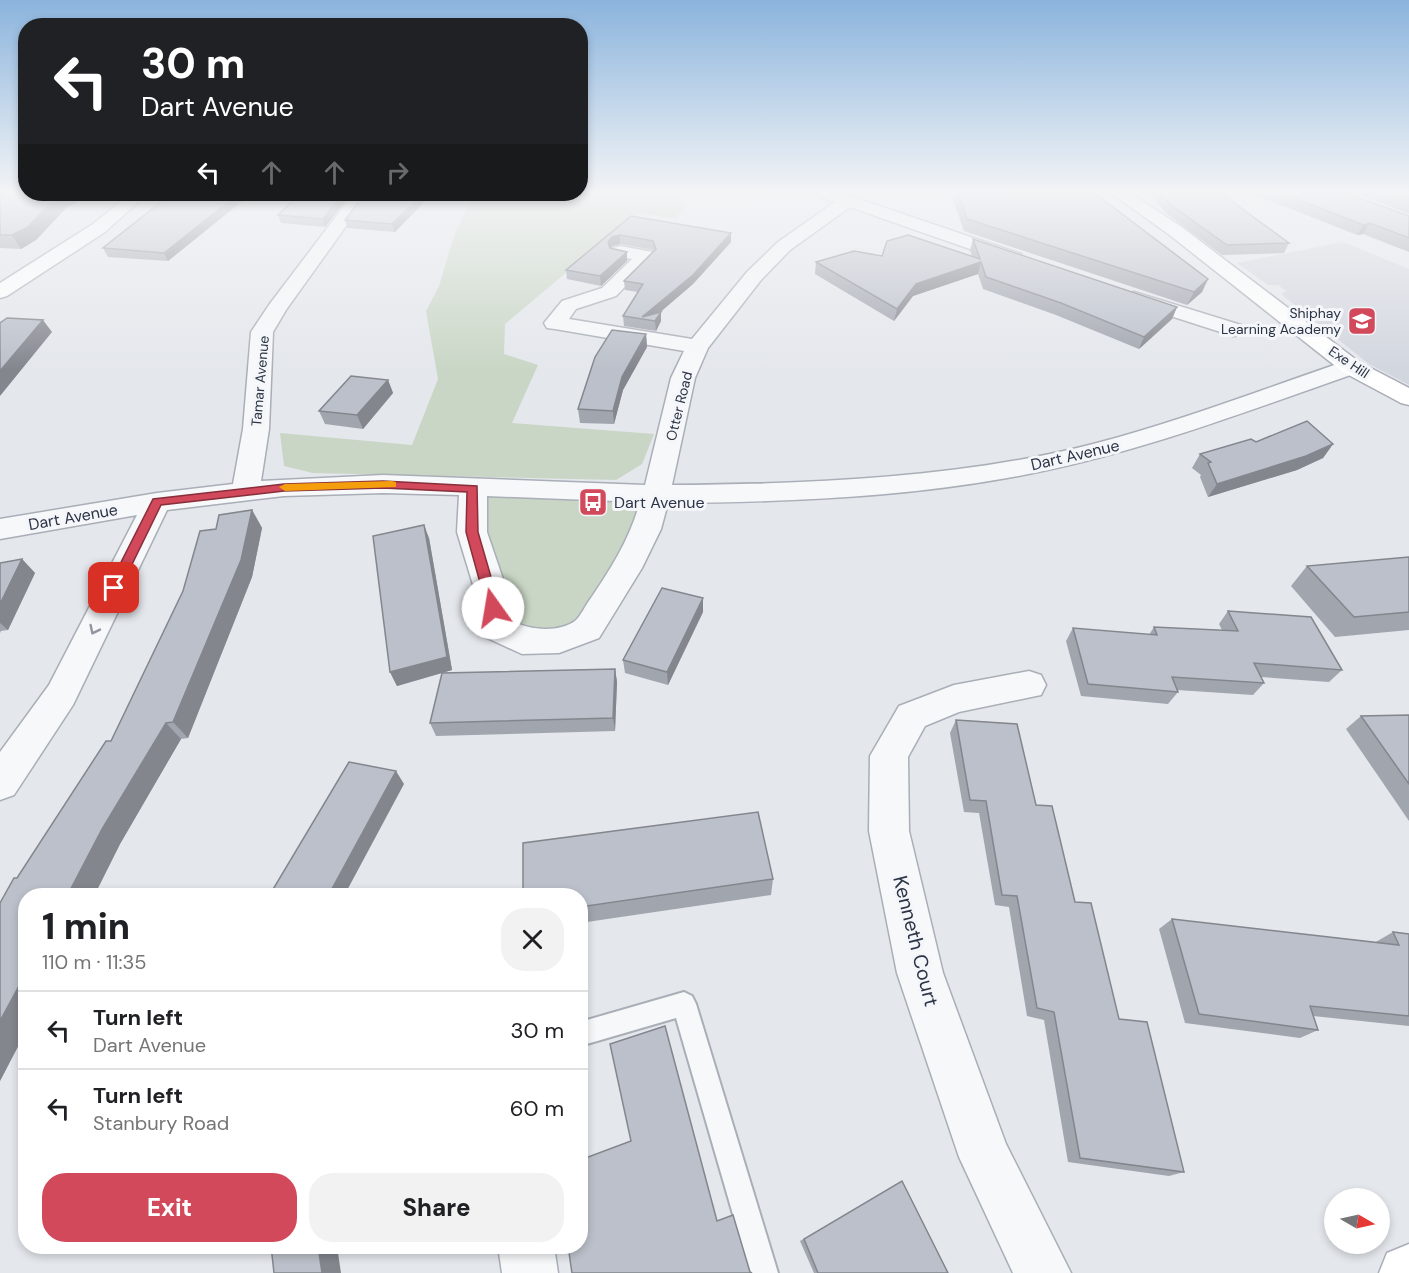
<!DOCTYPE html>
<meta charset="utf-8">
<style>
:root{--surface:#fff;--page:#f2f2f2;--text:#202124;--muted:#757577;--line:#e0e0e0;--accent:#d1495b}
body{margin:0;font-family:"DM Sans",sans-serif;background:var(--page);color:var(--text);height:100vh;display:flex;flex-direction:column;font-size:22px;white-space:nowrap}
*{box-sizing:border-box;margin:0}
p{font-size:20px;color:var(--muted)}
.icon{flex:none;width:33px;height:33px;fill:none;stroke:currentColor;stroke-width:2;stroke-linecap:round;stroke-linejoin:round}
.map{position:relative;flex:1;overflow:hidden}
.details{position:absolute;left:18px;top:888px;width:570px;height:366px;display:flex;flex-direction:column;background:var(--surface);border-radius:24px;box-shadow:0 3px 9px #0003}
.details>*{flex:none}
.hud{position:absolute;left:18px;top:18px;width:570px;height:183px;border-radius:24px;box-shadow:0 3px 9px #0003;background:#202124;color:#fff;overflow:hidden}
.needle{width:39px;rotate:99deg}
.buttons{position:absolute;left:1324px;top:1188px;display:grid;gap:12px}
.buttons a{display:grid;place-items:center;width:66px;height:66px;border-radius:50%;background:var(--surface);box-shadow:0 3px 9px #0003;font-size:30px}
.pin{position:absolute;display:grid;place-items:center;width:51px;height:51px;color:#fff;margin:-26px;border-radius:12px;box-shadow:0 3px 9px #0006}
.me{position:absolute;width:66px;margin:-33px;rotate:347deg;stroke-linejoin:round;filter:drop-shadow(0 0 4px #0008)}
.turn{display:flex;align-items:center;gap:21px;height:126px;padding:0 24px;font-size:27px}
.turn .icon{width:78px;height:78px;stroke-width:2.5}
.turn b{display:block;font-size:42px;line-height:51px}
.lanes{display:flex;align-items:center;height:57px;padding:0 24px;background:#0003;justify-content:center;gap:30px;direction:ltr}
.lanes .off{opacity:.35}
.round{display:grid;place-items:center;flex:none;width:63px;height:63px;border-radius:24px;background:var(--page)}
.head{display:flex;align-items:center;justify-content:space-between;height:102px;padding:0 24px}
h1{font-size:36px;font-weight:800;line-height:45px}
.action{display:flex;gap:12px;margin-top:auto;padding:12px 24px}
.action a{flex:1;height:69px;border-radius:24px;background:var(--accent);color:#fff;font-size:24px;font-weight:800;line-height:69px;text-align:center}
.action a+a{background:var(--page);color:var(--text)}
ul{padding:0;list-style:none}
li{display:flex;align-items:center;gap:18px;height:78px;padding:0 24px;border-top:2px solid var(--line)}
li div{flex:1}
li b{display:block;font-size:22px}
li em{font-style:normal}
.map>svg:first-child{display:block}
</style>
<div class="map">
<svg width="1409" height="1273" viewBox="0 0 1409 1273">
<rect width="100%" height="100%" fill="#e4e7ec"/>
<polygon fill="#d2d6de" points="1343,242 1409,269 1409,385 1369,364 1281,294 1286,291 1278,285 1268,285 1237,263"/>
<g fill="#c9d6c5">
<polygon points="679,192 685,205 676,219 637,213 505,324 504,354 538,365 512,423 654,434 642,464 616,480 313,473 284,466 280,433 412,445 438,379 426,311 439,286 455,233 474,194"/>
<polygon points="473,489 655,494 627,568 559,640 497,628"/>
</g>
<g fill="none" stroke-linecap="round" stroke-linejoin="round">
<g stroke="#a9aeb7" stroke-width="4">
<polygon id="lane" points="684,992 692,996 696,1004 778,1273 750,1273 676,1018 580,1046 580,1022"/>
</g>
<g stroke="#a9aeb7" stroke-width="3">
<g id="street">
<path d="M820 192H838L1021 254 1023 258 1021 262H1007L850 207 790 250 761 280 708 348 695 378 672 485C810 484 963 478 1097 443 1180 421 1261 390 1343 362L1351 360 1359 362 1362 367 1359 372C1244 412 1129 457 1007 478 896 498 781 502 668 503L661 529 642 568 599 638 559 653 522 654 485 637 481 628 474 588 457 532 459 495 383 493 284 496 167 510 73 705 14 795 0 800V752L49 685 137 515 0 539V519L157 493 233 484 243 429 251 332 269 305 353 194H369L286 310 273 332 269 429 261 481 383 475 645 485 671 378 684 351 555 329 547 328 544 323 562 301 602 288 632 259 613 256 611 252 613 248 620 246 653 252 655 256 616 296 576 309 569 319 692 339 747 272 778 242 835 202 821 197ZM487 496 640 502C630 538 612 567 591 598 586 604 581 616 575 621 558 633 529 630 512 621L506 588 487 532Z"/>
<polygon points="1134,292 1241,325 1244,330 1241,335 1233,336 1127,302 1124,298 1127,294"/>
<polygon points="1029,671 1041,675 1046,685 1041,695 959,712 925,726 908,757 909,831 943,973 1006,1144 1071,1273 1013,1273 959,1157 897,973 869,831 870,756 899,706 954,685"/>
<polygon points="498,1246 554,1246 558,1273 502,1273"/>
</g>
</g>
<g stroke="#a9aeb7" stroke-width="3">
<g id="secondary">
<polygon points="1110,192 1129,192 1183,228 1359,362 1409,388 1409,405 1401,403 1343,372 1171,236"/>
<polygon points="130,194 147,194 105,232 7,296 0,298 0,283 93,224"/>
<polygon points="1409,1244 1409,1273 1379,1273 1387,1253"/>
</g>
</g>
<use href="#lane" fill="#f7f8fa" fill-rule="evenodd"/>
<use href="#street" fill="#f7f8fa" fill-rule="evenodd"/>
<use href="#secondary" fill="#fff" fill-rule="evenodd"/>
</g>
<g fill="#a1a5ae">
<polygon points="0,192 66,208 36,240 21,249 0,248"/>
<polygon points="943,192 1093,192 1208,279 1202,292 1187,305 964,231 952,196"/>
<polygon points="1148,192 1219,192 1289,243 1284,253 1222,255 1167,214"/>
<polygon points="1248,192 1343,192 1409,216 1409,252 1363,234 1357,235"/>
<polygon points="1353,192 1409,192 1409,214"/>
<polygon points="171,194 251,194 168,261 108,257 103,248"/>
<polygon points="298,194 351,194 325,227 281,223 278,215 299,194"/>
<polygon points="364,194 432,194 395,232 347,228 345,220"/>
<polygon points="631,216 731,242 693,284 660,312 661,321 656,331 624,326 623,316 638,292 625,290 624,281 654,251 653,250 620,244 612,246 611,248 627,261 601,286 567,279 566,270"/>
<polygon points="973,239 1177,307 1172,319 1139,349 1056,315 983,289 978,274 913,296 894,321 815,274 816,262 882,256 972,256 970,250"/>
<polygon points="646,334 647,347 623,390 614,424 580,423 578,409"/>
<polygon points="388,380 393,393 363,429 325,424 319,411"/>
<polygon points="1256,442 1333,444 1323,458 1297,470 1208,497 1200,477 1201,475 1192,468 1200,454"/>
<polygon points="252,510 262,528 252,577 188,738 181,739 120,844 94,896 26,896 26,1031 0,1081 17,878 111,741 216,529"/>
<polygon points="429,538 452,670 442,673 615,669 617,682 615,731 436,736 430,723 442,673 397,686 390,672"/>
<polygon points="1409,557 1409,630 1335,637 1291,586 1307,566"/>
<polygon points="22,559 35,573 8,630 1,631 0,633 0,563"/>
<polygon points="1228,611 1342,670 1329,682 1261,677 1264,683 1253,695 1177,690 1178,692 1168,704 1081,696 1066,641 1073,628 1149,635 1154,627 1222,630 1219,624"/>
<polygon points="703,612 668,685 625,673 623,660"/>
<polygon points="1409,715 1409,821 1346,729 1361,716"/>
<polygon points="956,720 1036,805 1075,902 1119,1019 1184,1172 1169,1176 1068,1162 1044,1020 1027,1016 1009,907 995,905 979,813 964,812 950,733"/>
<polygon points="773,879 771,895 580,923 580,896"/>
<polygon points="1172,919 1374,943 1393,932 1409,934 1409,1026 1313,1016 1318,1030 1300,1038 1185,1023 1159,929"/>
<polygon points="902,1181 948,1273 814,1273 800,1241"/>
</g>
<g fill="#83868d">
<polygon points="61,194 91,194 66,208 36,240 21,249 12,235"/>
<polygon points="238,194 251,194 168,261 164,253"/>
<polygon points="342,194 351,194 325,227 323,219"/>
<polygon points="422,194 432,194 395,232 392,224"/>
<polygon points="1370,223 1363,234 1357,235 1363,225"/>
<polygon points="731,233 731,242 693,284 650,321 642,317"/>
<polygon points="620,235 620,244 612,246 609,251 608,242 612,237"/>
<polygon points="627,252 627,261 601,286 600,276"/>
<polygon points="981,262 978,274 913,296 894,321 897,309 916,284"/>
<polygon points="1208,279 1202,292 1187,305 1194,292"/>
<polygon points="1177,307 1172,319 1139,349 1144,337"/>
<polygon points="661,312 661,321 656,331 655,321"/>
<polygon points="43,320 52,332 0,396 0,371"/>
<polygon points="646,334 647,347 623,390 614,424 613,411 622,377"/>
<polygon points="388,380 393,393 363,429 357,415"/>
<polygon points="1333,444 1323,458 1297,470 1208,497 1217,484"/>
<polygon points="252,510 262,528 252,577 188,738 173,722"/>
<polygon points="424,525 429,538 452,670 397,686 390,672"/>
<polygon points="22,559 35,573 8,630 0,623 0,604"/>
<polygon points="703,598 703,612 668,685 667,672"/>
<polygon points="615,669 617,682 615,731 613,718"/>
<polygon points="166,723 181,739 120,844 94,896 67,896 102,829"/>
<polygon points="396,771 404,784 344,896 328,896"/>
<polygon points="26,973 26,1031 0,1081 0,1021"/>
<polygon points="318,1246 337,1246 341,1273 322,1273"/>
</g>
<g fill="#bbc0ca" stroke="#83868d" stroke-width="1.5">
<polygon points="0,192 26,192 26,194 61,194 58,195 28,227 12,235 0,235"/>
<polygon points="958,192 1093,192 1208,279 1194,292 967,219"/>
<polygon points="1159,192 1219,192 1289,243 1227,245 1171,205"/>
<polygon points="1279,192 1343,192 1409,216 1409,238 1370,223 1363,225"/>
<polygon points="1386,192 1409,192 1409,201"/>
<polygon points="171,194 238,194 164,253 103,248"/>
<polygon points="300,194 342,194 323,219 278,215"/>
<polygon points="364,194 422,194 392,224 345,220"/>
<polygon points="631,216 731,233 693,275 642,317 661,312 655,321 623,316 643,284 624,281 656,249 653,241 620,235 612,237 608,242 610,248 627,252 600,276 566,270"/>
<polygon points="908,235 980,259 973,239 1177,307 1144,337 1061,303 986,277 981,262 916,284 897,309 816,262 854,251 882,256 887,241"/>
<polygon points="7,318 43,320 0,371 0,323"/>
<polygon points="612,330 646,334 622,377 613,411 578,409 595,357"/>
<polygon points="351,376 388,380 357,415 319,411"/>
<polygon points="1307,421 1333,444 1306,456 1217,484 1208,463 1211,462 1200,454 1251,439 1256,442"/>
<polygon points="252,510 241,560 173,722 166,723 102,829 67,896 26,896 26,973 0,1021 0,903 14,878 17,878 106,741 111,741 183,591 200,531 216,529 219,515"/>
<polygon points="424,525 447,657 390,672 373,536"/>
<polygon points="1409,557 1409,612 1354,617 1307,566"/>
<polygon points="22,559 0,604 0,563"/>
<polygon points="662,588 703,598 667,672 623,660"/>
<polygon points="1228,611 1311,617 1342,670 1254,663 1264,683 1172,677 1178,692 1088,684 1073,628 1157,635 1154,627 1238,631"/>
<polygon points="615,669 613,718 430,723 442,673"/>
<polygon points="1409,715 1409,784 1361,716"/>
<polygon points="956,720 1017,724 1036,805 1052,806 1075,902 1091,903 1119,1019 1147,1022 1184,1172 1080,1158 1054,1012 1037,1008 1017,896 1002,895 986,801 970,800"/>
<polygon points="349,762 396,771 328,896 269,896"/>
<polygon points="758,812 773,879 580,907 580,896 523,896 523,843"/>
<polygon points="1172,919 1399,945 1393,932 1409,934 1409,1016 1310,1006 1318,1030 1199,1014"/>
<polygon points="665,1026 717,1221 733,1215 750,1272 752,1273 572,1273 568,1246 580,1246 580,1160 631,1141 610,1044"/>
<polygon points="902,1181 948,1273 818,1273 804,1239"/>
<polygon points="271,1246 318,1246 322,1273 274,1273"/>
</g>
<defs><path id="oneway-chevron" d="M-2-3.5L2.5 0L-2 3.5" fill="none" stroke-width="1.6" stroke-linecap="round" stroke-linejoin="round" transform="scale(1.5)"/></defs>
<use stroke="#9196a0" href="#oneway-chevron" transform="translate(94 630) rotate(116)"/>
<linearGradient id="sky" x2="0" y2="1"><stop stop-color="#8bb4dd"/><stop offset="0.52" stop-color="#f3f4f6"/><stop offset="1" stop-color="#f3f4f6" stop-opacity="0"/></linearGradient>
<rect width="1409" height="370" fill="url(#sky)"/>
<polygon fill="#d1495b" stroke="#882f3b" stroke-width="1.5" points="383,481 477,486 478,532 500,608 498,612 493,613 487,608 466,532 467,492 383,488 284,491 161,505 119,591 110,591 108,588 153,499 284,484"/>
<polygon fill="#f59e0b" points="392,481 396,482 396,487 285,491 279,487 285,484"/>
<defs>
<g id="school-square" transform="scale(1.5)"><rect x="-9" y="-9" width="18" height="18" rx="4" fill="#d1495b" stroke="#f4f6f9"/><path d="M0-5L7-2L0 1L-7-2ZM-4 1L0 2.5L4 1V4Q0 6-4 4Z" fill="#fff"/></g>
<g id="bus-square" transform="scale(1.5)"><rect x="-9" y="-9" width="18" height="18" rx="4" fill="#d1495b" stroke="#f4f6f9"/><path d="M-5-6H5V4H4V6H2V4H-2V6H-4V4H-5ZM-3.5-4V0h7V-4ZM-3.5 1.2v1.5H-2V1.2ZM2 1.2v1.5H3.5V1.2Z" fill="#fff"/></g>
</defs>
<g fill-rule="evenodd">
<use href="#school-square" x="1362" y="321"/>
<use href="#bus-square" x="593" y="502"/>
</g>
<g text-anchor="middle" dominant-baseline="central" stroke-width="6" stroke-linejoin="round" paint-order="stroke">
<g font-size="14" fill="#2b3445" stroke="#f4f6f9" text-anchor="end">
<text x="1341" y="313">Shiphay<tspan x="1341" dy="16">Learning Academy</tspan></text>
</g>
<g font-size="14" fill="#2b3445" stroke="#f4f6f9">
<text transform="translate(1349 362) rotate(34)">Exe Hill</text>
<text transform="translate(260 381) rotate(-85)">Tamar Avenue</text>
<text transform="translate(679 406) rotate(-76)">Otter Road</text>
</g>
<g font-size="16" fill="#2b3445" stroke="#f4f6f9">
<text transform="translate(1075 455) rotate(-13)">Dart Avenue</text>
<text transform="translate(73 517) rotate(-10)">Dart Avenue</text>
</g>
<g font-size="16" fill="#2b3445" stroke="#f4f6f9" text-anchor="start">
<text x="614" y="502">Dart Avenue</text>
</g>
<g font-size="20" fill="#2b3445" stroke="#f4f6f9">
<text transform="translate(916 941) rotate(76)">Kenneth Court</text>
</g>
</g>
</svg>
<div class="buttons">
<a><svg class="needle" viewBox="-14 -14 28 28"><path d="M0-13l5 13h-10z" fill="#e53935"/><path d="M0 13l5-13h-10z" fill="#757577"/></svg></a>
</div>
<div class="pin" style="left:114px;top:588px;background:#d93025"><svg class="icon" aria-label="arrive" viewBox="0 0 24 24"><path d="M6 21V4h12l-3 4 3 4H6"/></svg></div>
<svg class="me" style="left:493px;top:608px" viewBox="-20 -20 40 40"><circle r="19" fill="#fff"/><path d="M0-13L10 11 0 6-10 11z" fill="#d1495b"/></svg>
<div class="hud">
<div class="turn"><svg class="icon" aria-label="left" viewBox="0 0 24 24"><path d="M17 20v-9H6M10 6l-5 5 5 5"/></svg><div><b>30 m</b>Dart Avenue</div></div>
<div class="lanes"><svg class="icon" aria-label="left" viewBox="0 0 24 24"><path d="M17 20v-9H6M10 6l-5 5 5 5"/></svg><svg class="icon off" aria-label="ahead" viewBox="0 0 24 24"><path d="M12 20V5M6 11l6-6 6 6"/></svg><svg class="icon off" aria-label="ahead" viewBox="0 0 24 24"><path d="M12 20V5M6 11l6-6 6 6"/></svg><svg class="icon off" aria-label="right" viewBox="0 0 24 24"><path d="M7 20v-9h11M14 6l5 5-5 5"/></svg></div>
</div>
<section class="details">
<div class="head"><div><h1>1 min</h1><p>110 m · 11:35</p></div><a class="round"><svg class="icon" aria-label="close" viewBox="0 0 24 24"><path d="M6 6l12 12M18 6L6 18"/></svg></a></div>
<ul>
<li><svg class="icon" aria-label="left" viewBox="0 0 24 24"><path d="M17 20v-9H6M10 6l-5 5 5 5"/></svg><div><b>Turn left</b><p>Dart Avenue</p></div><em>30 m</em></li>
<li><svg class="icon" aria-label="left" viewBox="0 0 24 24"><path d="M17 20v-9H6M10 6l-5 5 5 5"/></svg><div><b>Turn left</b><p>Stanbury Road</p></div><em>60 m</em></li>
</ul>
<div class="action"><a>Exit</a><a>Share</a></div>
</section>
</div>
